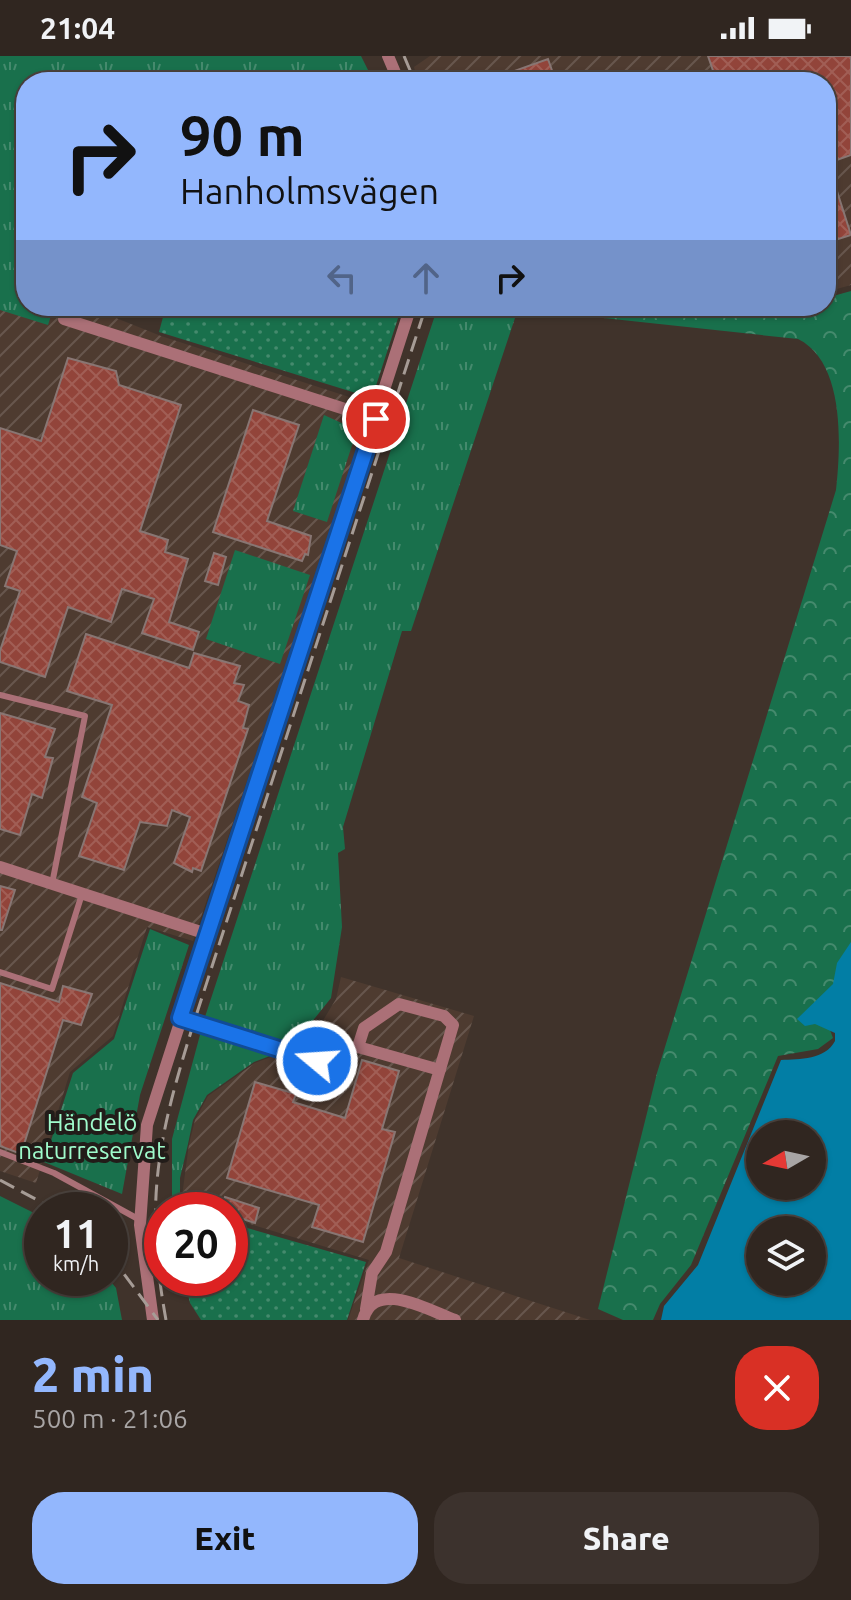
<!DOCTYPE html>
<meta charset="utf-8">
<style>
:root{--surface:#302620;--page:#3c322d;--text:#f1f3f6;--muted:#a8a5a5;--line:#4b433e;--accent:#93b7fd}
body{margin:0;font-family:Ubuntu,sans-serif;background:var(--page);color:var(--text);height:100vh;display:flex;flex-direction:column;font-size:30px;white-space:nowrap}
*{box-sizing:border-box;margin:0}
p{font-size:26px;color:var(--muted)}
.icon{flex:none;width:44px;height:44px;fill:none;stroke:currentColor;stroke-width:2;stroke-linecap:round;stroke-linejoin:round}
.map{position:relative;height:1264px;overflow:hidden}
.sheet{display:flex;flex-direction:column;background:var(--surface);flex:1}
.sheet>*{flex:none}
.hud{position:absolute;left:16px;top:16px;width:820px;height:244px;border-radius:32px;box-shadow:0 2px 6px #0004,0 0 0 2px var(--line);background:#93b7fd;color:#111;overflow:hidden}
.needle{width:52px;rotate:261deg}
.tools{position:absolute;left:746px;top:1064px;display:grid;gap:16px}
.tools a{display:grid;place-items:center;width:80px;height:80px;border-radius:50%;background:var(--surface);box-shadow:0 2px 6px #0004,0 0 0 2px var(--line);font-size:40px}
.speed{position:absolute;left:24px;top:1136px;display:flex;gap:16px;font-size:40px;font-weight:700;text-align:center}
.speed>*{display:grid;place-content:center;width:104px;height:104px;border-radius:50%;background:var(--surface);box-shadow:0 2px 6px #0004,0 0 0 2px var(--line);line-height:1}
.speed small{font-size:20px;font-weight:400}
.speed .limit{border:12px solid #d22;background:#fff;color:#111}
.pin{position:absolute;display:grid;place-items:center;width:68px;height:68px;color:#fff;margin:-34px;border:4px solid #fff;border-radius:50%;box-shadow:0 2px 8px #0007}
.me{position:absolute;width:88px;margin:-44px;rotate:288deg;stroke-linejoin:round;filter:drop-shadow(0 0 6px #0008)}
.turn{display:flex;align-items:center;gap:28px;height:168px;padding:0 32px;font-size:36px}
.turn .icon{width:104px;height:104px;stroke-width:2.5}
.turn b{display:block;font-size:56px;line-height:68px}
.lanes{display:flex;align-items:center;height:76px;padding:0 32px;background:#0003;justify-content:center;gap:40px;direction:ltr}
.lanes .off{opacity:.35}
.round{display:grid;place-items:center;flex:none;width:84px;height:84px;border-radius:32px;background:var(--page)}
.summary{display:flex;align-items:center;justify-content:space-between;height:136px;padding:0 32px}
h1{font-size:48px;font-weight:800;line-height:60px;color:var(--accent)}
.action{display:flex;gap:16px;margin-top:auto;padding:16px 32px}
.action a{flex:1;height:92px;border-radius:32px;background:var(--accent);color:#111;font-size:32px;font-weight:800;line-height:92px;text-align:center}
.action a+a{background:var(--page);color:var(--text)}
.status{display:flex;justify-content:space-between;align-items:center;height:56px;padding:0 40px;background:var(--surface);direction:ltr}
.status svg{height:22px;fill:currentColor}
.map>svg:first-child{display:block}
</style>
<div class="status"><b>21:04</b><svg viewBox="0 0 49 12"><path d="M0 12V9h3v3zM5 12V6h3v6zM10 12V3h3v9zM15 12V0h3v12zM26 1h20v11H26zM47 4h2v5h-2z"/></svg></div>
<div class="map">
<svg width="851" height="1264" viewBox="0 0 851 1264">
<defs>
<pattern id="industrial-furrows" width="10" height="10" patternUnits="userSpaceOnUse" patternTransform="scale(2)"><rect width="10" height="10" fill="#4e3b30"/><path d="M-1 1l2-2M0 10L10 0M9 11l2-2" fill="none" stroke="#67564d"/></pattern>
<pattern id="grass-dots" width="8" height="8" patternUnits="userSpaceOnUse" patternTransform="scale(2)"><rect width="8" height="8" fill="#19704c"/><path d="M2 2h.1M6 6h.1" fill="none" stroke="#458a6d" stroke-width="1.8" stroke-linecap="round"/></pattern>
<pattern id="forest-crowns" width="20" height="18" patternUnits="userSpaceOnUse" patternTransform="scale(2)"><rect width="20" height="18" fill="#19704c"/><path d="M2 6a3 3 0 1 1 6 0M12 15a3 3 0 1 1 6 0" fill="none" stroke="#458a6d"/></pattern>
<pattern id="park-tufts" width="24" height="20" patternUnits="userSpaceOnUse" patternTransform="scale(2)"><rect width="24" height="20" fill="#19704c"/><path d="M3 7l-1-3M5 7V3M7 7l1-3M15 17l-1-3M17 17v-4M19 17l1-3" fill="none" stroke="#458a6d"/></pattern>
<pattern id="building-cross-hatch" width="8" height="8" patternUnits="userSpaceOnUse" patternTransform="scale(2)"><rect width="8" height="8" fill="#92443a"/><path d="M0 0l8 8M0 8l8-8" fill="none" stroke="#a15e55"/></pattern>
</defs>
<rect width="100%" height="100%" fill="#40332b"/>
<g fill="url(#industrial-furrows)">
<polygon points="430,0 851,0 851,229 826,236 826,26 418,26 414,11"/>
<polygon points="0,229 26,250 86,250 161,280 374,349 193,885 147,871 113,980 70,1016 36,1127 0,1115"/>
<polygon points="341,921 474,960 399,1202 590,1264 348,1264 369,1204 230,1162 230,1154 202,1154 181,1148 189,1088 195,1064 208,1040 255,1007 310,986 336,943"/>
</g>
<g fill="url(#grass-dots)">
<polygon points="166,250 402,250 372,342 159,276"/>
<polygon points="230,1167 366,1206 347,1264 201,1264 190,1247 184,1222 230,1222"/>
</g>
<path fill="url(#forest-crowns)" d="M851 235V922L826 963 833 982 818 993 778 1000 691 1209 660 1248 653 1264H623L598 1253 657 1017 836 434C841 389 845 306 798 283L491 250H718L752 258 800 250H826V242Z"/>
<g fill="url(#park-tufts)">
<polygon points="0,0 361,0 374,26 26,26 26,250 54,250 48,269 0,254"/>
<polygon points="438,250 516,259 411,575 402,575 343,771 345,793 338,797 342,871 331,942 291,992 254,1006 207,1039 193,1064 188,1088 180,1122 180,1154 172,1154 172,1083 204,964"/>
<polygon points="324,359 357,374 327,466 293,455"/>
<polygon points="235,494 310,519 280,608 206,583"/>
<polygon points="150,873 189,889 140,1039 122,1138 44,1106 73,1017 114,983"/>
<polygon points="0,1140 42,1161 42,1222 108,1222 116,1232 122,1264 0,1264"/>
</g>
<path fill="#027ea5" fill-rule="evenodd" d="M851 886V1264H661L664 1250 698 1209 781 1004C800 1003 825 1004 835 985V977L815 968 805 970 797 963 833 928 837 907ZM760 1078H812V1130H760ZM760 1174H812V1226H760Z"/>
<g fill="url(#building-cross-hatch)" stroke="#887673" stroke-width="2">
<polygon points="708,0 851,0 851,99 828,107 851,179 826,187 826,26 717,26"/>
<polygon points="548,3 556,26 486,26 486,25"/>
<polygon points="68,302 116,315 119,329 181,349 140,475 168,484 165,496 188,503 169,566 199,576 193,594 142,577 154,543 122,533 111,566 68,551 45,621 0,606 0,595 20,535 5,530 17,495 0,489 0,372 41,385"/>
<polygon points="253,354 299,369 267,465 311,480 308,499 305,498 302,505 213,476"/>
<polygon points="214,497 226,501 218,529 205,525"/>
<polygon points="86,578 189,612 194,597 240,610 234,627 244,629 238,645 249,649 243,672 248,673 201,815 193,812 192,816 174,807 190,761 172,754 167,770 140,766 124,814 79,800 97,747 82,741 112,649 67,635"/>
<polygon points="0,657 55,673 45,701 53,702 42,742 32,738 20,779 0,773"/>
<polygon points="0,830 15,834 2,874 0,874"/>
<polygon points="0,927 59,946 63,930 92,938 81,969 63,964 21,1098 0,1090"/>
<polygon points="362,1004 399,1015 382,1073 395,1076 363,1186 312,1171 319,1149 227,1122 255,1026 296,1038 293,1046 345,1062"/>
<polygon points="225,1141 259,1152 255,1167 230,1159 230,1154 221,1154"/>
</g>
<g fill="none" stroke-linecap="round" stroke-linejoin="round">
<g stroke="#ab7077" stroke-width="6">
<polyline points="0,639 85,660 52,828"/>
<polyline points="0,916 52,933 82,838"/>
<polyline points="180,962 317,1005"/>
<polyline points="0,1096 54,1117 140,1164"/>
</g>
<g stroke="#ab7077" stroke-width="12">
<polyline points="388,0 399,26"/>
<polyline points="64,263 376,363"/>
<polyline points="0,811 207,878"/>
<polyline points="366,1253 372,1217 386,1196 453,969 444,960 399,948 364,972 358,991 440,1014"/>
<polyline points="153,1264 140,1169 147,1069 411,250"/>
<path d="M363 1264C374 1222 428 1254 455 1264"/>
</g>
<g stroke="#a69c96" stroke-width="3" stroke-dasharray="16 8" stroke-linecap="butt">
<polyline points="404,0 415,26"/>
<polyline points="0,1124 56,1154"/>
<polyline points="110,1199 158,1264"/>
<path d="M166 1264C144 1143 158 1082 194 966L426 250"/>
</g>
</g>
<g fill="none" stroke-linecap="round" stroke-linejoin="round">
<g stroke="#114b97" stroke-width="20">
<polyline id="route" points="317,1005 180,962 376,363"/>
</g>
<use href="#route" stroke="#1a73e8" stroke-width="14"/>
</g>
<g text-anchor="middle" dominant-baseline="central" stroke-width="8" stroke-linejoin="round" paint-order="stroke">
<g font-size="24" fill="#9ffccc" stroke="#221c19">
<text x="92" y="1066">Händelö<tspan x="92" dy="28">naturreservat</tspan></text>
</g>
</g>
</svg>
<div class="tools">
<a><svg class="needle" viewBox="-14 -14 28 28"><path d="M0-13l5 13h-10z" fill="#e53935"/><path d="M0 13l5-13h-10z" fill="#a8a5a5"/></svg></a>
<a><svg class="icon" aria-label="layers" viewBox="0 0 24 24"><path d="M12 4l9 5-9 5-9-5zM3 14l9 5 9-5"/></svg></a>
</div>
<div class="speed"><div>11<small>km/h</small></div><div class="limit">20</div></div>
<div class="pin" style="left:376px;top:363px;background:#d93025"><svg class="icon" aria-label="arrive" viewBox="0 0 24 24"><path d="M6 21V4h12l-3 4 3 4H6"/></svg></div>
<svg class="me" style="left:317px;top:1005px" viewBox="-20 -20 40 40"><circle r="17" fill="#1a73e8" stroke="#fff" stroke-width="3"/><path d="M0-11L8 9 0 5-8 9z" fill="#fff"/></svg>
<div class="hud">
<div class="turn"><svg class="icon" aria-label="right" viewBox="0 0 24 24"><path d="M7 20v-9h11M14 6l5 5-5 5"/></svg><div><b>90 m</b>Hanholmsvägen</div></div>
<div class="lanes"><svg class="icon off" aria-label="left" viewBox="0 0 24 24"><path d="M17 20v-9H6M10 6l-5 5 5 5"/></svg><svg class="icon off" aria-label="ahead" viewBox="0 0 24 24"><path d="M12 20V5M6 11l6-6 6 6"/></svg><svg class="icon" aria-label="right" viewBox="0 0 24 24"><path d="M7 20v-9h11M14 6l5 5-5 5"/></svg></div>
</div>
</div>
<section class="sheet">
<div class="summary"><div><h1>2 min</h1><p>500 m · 21:06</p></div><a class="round" style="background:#d93025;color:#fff"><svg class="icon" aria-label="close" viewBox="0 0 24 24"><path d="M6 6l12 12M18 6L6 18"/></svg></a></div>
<div class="action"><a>Exit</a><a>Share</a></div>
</section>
